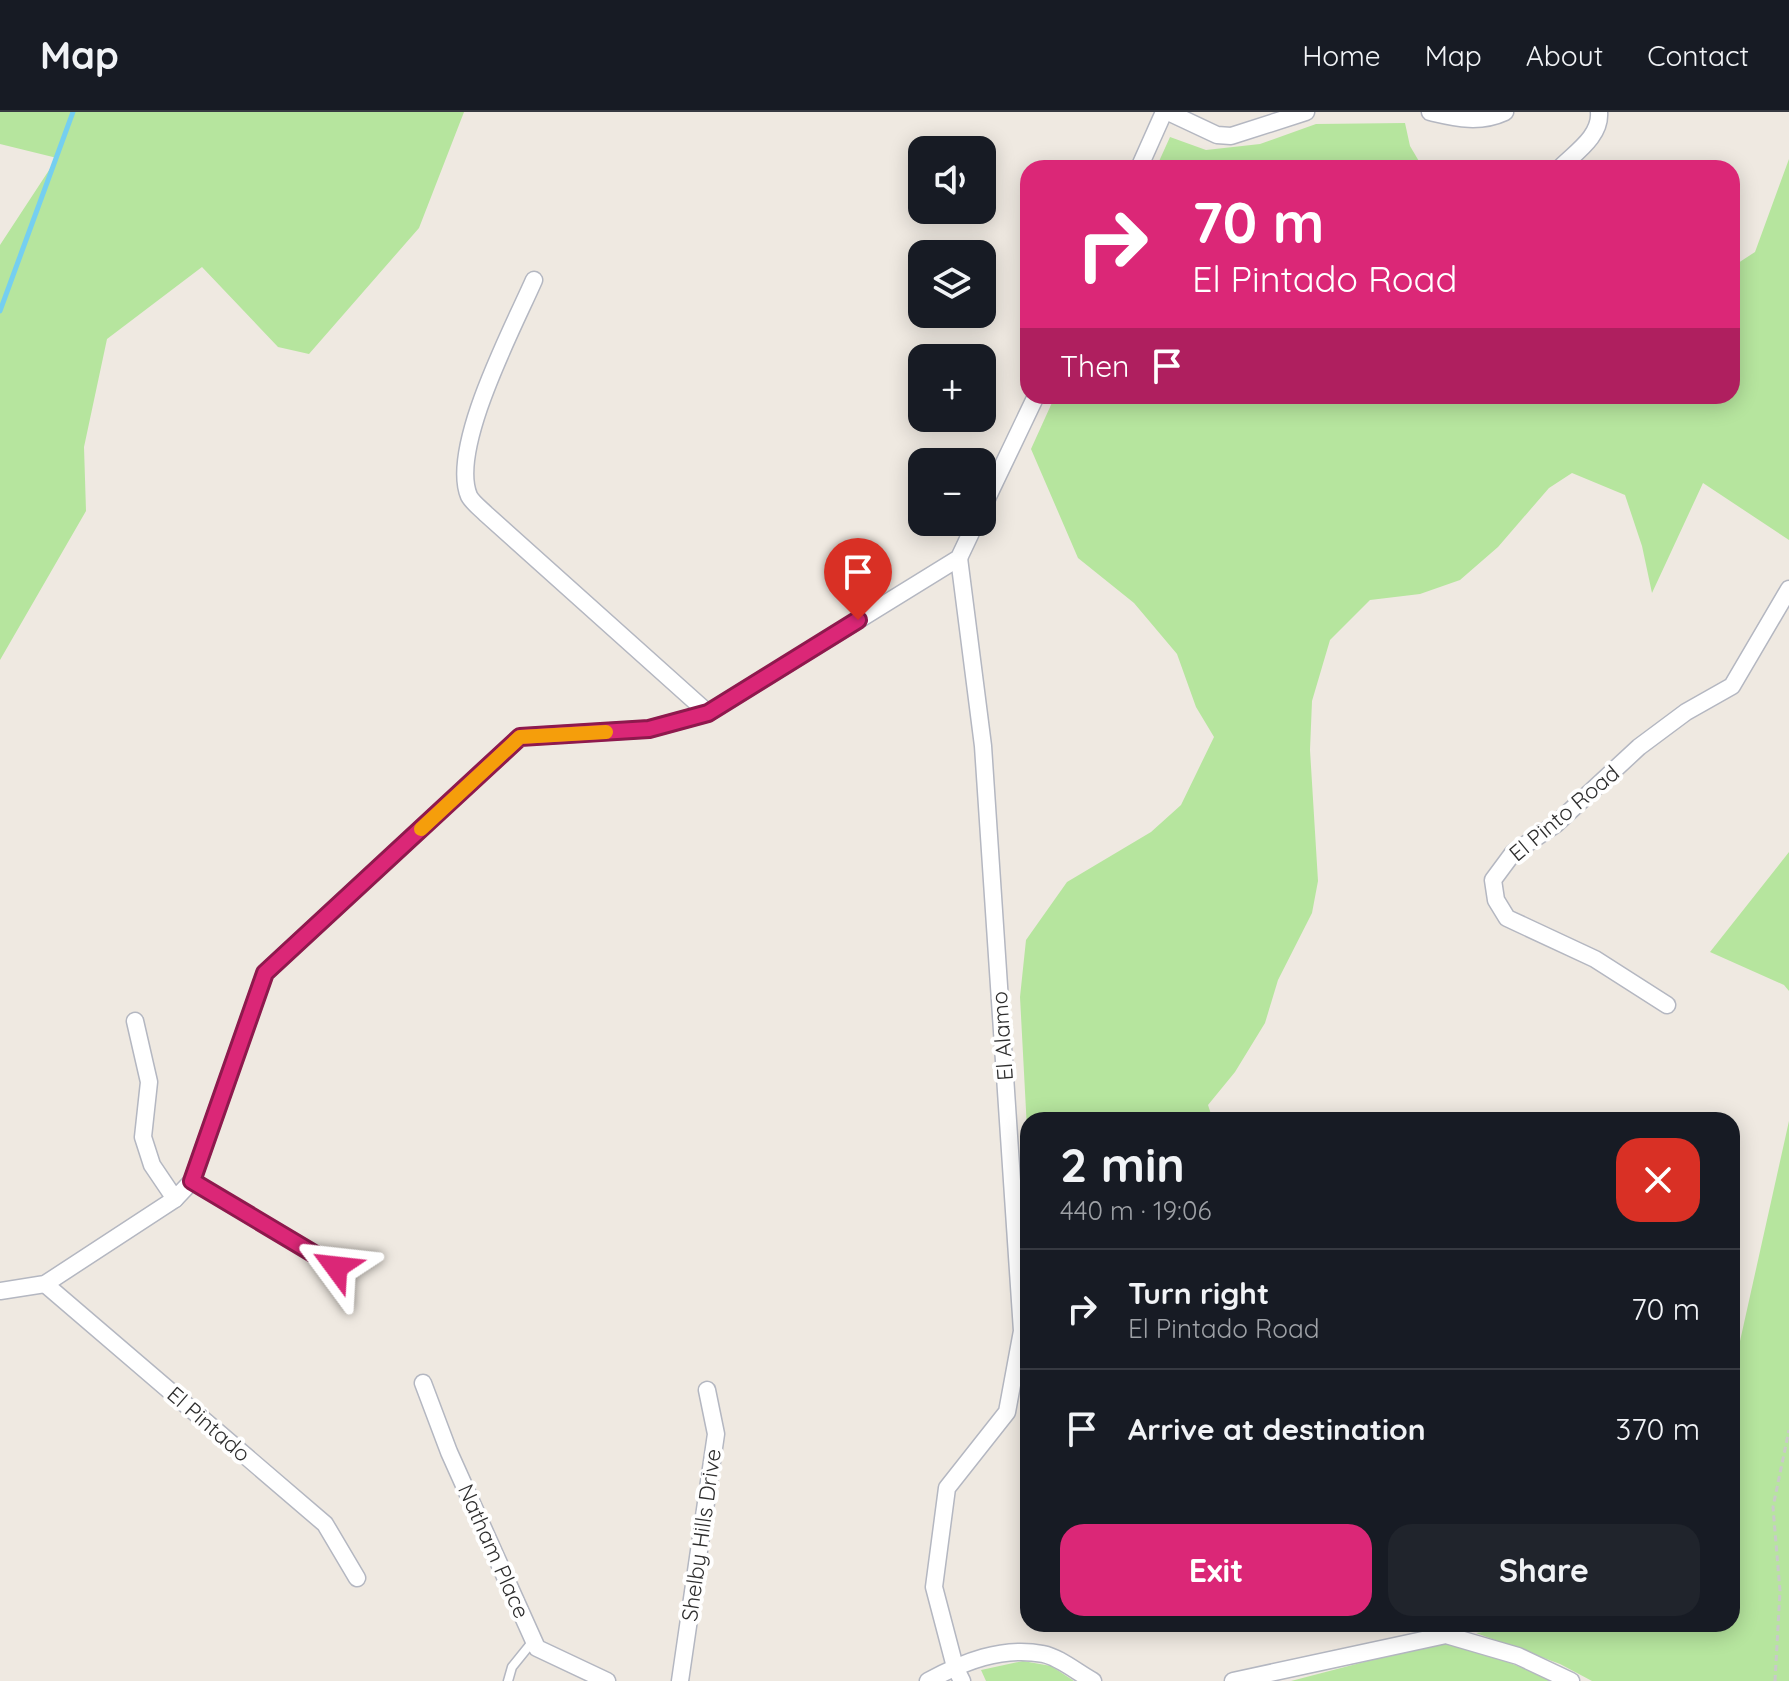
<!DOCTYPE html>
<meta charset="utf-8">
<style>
:root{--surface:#171b24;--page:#20242c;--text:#f1f3f6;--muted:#9ea1a6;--line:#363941;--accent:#db2777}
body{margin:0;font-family:Quicksand,sans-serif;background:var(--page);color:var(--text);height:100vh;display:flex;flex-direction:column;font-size:30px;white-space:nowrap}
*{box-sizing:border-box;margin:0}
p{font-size:26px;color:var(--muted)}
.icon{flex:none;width:44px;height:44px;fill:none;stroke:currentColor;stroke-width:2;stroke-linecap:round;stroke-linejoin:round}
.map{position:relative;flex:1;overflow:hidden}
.sheet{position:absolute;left:1020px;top:1000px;width:720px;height:520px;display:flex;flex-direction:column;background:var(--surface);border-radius:24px;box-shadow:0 4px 20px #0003}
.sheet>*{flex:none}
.banner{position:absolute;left:1020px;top:48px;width:720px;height:244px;border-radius:24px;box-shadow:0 4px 20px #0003;background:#db2777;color:#fff;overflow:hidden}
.controls{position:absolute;left:908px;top:24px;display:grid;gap:16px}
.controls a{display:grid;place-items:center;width:88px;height:88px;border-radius:16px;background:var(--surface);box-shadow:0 4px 20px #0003;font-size:40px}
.pin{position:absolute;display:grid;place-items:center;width:68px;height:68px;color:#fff;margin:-82px -34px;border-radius:50% 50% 50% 0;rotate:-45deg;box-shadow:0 0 8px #0007}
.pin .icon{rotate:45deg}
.me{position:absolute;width:88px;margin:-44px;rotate:300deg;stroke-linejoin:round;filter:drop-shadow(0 0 6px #0008)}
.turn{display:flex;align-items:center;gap:28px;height:168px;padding:0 40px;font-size:36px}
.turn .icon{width:104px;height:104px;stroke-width:2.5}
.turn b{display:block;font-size:56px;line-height:68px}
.then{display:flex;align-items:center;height:76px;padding:0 40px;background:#0003;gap:16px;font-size:30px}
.round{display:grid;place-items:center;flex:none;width:84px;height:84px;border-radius:24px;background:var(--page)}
.headline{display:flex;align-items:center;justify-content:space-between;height:136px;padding:0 40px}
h1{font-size:48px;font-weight:700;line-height:60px}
.cta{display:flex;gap:16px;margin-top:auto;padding:16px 40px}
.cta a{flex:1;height:92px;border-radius:24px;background:var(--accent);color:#fff;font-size:32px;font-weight:700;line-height:92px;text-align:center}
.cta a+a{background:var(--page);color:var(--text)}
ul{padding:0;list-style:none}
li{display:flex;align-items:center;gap:24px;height:120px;padding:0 40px;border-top:2px solid var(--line)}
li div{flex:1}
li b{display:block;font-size:30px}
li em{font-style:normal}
header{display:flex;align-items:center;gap:48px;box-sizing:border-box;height:112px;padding:0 40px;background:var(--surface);border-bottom:2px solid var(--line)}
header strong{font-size:38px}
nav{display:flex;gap:44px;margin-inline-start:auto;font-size:28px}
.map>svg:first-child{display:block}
</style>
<header>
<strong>Map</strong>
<nav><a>Home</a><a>Map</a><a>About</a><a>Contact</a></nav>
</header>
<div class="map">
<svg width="1789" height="1569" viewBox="0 0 1789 1569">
<rect width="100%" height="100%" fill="#efe9e1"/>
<g fill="#b6e59e">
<polygon points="0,0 464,0 419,116 309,242 278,235 202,155 107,227 84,335 86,399 0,548 0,133 57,46 0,32"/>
<polygon points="1405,11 1410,34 1423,56 1156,56 1170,25 1206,38 1260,32 1316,12"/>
<polygon points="1789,47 1789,428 1703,371 1652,481 1642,434 1625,383 1572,361 1549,376 1498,435 1460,468 1420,482 1370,488 1330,528 1312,589 1310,638 1318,769 1312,801 1278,868 1265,911 1235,960 1208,993 1213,1008 1028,1008 1028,1036 1020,885 1026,828 1067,770 1151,720 1181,693 1214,625 1196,595 1177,542 1134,491 1078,446 1031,337 1055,284 1732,284 1732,155 1755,140"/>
<polygon points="1789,740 1789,879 1784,873 1710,840"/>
<polygon points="1789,1009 1789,1569 1592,1569 1560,1552 1476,1521 1540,1512 1732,1512 1732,1265"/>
<polygon points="1441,1530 1482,1540 1556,1569 1291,1569"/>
<polygon points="1023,1549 1051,1554 1074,1569 986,1569 981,1558"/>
</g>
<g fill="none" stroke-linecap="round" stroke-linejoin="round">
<polyline stroke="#75cff0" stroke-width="5" points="0,199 73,0"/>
<g stroke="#b4b7c1" stroke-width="11">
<polyline id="service" points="508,1569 512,1555 533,1529"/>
</g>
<g stroke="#b4b7c1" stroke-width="19">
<g id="minor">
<polyline points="1168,0 1217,23 1231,24 1306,0"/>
<path d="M1430 0C1456 6 1479 12 1505 0"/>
<polyline points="1139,56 1164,0"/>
<path d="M1560 56C1576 40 1601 24 1599 0"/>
<path d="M534 168C514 214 449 336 469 384 472 390 481 397 486 402L708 601"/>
<polyline points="982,397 1036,284"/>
<polyline points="959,446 983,634 1022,1219 1007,1300 947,1376 934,1475 955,1555 962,1569"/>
<polyline points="1667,893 1595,847 1507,806 1496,788 1493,768 1513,741 1556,712 1639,635 1686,600 1732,574 1789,477"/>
<polyline points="135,909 149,970 143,1025 152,1053 175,1087"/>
<polyline points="192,1069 336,1155"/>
<polyline points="45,1172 325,1412 357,1466"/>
<polyline points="0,1179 45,1172 175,1087 192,1069 265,861 520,625 649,617 708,601 959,446 976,410"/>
<polyline points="423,1271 449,1340 537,1536 607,1569"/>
<polyline points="680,1569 716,1322 707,1278"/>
<path d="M928 1569C963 1550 1002 1534 1043 1542 1059 1545 1078 1561 1093 1569"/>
<polyline points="1233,1569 1446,1523 1518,1544 1571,1569"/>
</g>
</g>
<polyline stroke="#c9c9c9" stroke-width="3" stroke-dasharray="6 4" stroke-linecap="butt" points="1775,1569 1780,1479 1773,1395 1789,1318"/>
<use href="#service" stroke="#fff" stroke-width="8"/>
<use href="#minor" stroke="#fff" stroke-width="16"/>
</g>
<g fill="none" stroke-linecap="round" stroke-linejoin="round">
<g stroke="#8e194d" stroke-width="20">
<polyline id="route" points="336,1155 192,1069 265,861 520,625 649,617 708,601 858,508"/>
</g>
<use href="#route" stroke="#db2777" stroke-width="14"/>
<polyline stroke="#f59e0b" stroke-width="14" points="421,717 520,625 606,620"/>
</g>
<g text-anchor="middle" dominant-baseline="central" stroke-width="8" stroke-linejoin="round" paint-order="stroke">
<g font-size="22" fill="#2e2e2e" stroke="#fff">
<text transform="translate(1564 701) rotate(-40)">El Pinto Road</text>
<text transform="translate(1002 924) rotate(-94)">El Alamo</text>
<text transform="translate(209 1312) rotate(41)">El Pintado</text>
<text transform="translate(701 1423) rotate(-82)">Shelby Hills Drive</text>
<text transform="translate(494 1439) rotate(66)">Natham Place</text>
</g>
</g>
</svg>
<div class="controls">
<a><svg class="icon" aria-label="sound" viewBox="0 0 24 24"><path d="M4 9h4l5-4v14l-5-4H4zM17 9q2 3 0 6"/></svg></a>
<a><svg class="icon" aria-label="layers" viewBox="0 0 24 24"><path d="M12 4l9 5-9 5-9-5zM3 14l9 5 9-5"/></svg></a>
<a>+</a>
<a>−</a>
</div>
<div class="pin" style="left:858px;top:508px;background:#d93025"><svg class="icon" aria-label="arrive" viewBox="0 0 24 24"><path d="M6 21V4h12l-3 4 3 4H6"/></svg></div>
<svg class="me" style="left:336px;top:1155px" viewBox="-20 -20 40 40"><path d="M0-17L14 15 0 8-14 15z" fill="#db2777" stroke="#fff" stroke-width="4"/></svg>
<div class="banner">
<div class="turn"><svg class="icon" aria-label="right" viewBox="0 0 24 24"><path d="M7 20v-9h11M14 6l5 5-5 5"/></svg><div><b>70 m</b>El Pintado Road</div></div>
<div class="then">Then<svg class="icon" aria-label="arrive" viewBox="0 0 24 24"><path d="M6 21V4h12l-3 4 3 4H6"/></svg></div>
</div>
<section class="sheet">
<div class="headline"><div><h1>2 min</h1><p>440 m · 19:06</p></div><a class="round" style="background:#d93025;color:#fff"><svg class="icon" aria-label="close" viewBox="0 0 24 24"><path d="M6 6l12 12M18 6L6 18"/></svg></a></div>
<ul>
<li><svg class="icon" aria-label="right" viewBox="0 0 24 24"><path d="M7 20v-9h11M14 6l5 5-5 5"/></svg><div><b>Turn right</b><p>El Pintado Road</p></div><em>70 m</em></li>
<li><svg class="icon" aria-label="arrive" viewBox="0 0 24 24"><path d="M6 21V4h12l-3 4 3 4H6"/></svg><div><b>Arrive at destination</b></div><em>370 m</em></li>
</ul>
<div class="cta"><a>Exit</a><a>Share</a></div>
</section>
</div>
